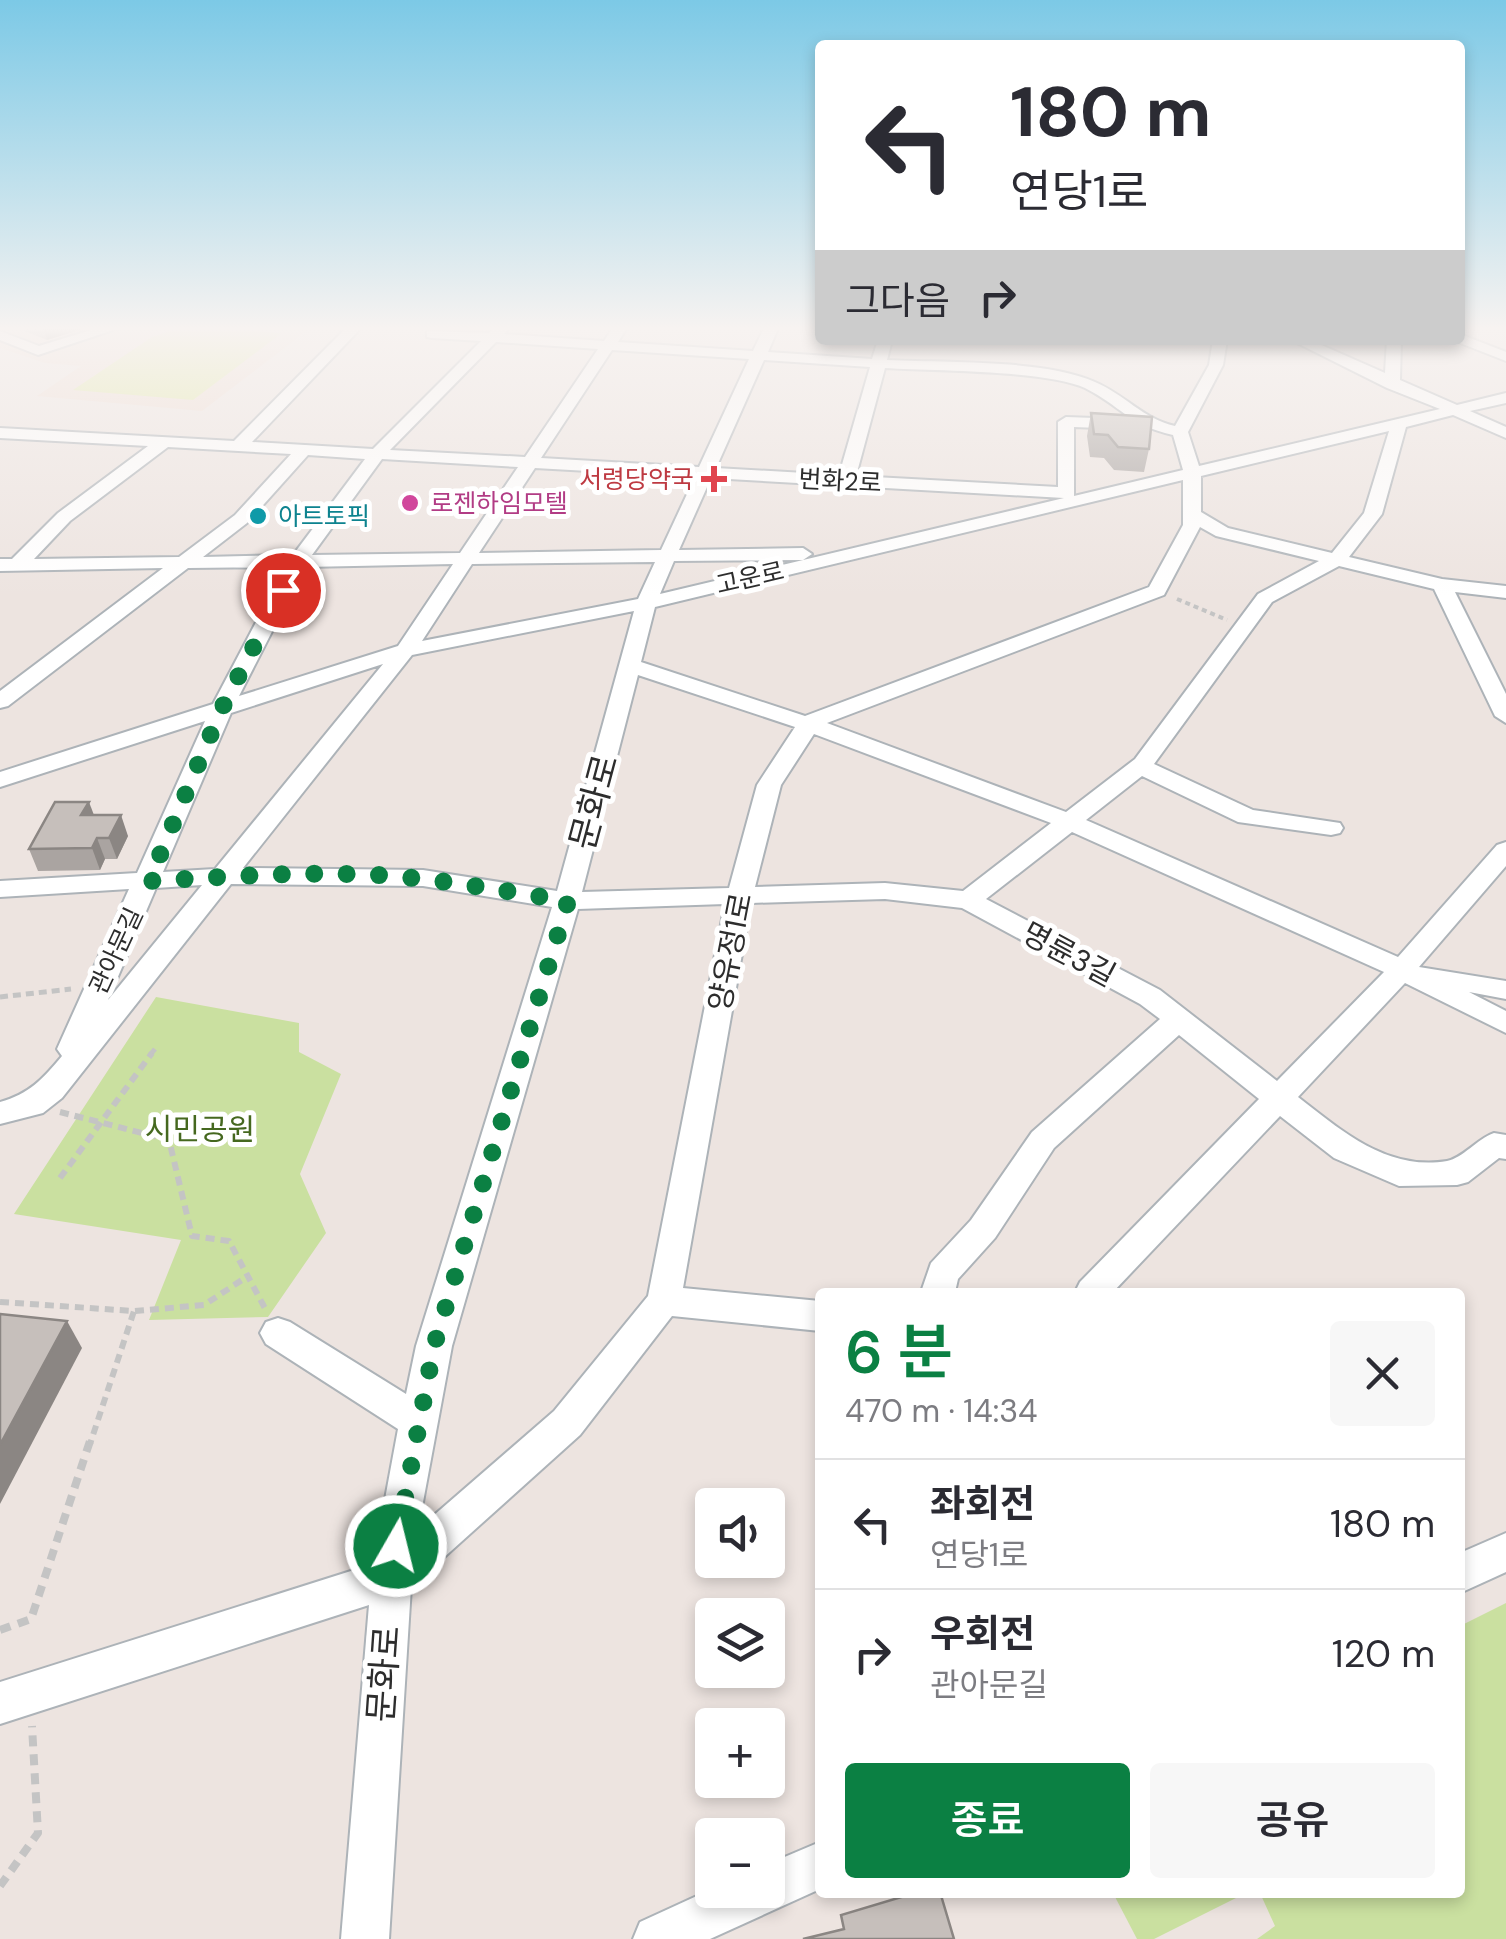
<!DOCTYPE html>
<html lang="ko">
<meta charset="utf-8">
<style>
:root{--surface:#fff;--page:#f7f7f7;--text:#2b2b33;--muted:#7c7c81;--line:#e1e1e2;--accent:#0b8043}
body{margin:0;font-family:"DM Sans","Noto Sans KR",sans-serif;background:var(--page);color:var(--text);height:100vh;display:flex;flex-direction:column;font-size:38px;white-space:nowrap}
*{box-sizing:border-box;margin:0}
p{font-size:32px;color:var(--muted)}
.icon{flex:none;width:55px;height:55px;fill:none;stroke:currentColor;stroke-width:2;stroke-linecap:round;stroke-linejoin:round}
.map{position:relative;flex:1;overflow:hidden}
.side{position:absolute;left:815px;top:1288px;width:650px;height:610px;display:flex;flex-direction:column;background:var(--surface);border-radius:10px;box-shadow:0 5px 15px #0003}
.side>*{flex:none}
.banner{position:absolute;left:815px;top:40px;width:650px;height:305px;border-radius:10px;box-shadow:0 5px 15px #0003;background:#fff;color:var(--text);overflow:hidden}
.buttons{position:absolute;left:695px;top:1488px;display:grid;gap:20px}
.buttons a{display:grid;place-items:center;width:90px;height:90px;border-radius:10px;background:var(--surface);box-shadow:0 5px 15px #0003;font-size:50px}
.pin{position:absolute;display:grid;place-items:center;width:85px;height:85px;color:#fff;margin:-42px;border:5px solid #fff;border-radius:50%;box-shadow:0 2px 10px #0007}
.me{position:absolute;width:110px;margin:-55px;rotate:8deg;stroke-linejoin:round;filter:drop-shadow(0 0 8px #0008)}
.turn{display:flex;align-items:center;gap:35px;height:210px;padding:0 30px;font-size:45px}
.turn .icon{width:130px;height:130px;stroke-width:2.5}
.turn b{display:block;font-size:70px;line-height:85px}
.then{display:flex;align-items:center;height:95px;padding:0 30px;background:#0003;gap:20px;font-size:38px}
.round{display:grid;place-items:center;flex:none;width:105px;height:105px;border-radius:10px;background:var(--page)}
.headline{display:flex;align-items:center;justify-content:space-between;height:170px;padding:0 30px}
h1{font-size:60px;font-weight:600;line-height:75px;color:var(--accent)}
.action{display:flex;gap:20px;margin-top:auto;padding:20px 30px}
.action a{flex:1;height:115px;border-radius:10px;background:var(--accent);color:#fff;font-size:40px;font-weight:600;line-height:115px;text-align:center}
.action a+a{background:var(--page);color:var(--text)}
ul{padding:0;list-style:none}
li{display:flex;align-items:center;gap:30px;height:130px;padding:0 30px;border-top:2px solid var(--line)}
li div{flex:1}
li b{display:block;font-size:38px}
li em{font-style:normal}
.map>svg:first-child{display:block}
</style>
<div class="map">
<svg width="1506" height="1939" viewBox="0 0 1506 1939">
<rect width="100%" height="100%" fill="#ede4e0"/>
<polygon fill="#eedbd1" points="0,326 313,326 202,411 37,396 81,366 45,363 0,348"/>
<g fill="#cae0a0">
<polygon points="156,997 299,1023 299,1052 341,1074 300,1174 326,1233 268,1317 149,1320 181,1240 14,1214"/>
<polygon points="1506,1603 1506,1939 1257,1939 1275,1926 1260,1893 1460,1892 1460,1626"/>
<polygon points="1235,1892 1238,1897 1154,1939 1137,1939 1113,1893"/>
</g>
<polygon fill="#dfe79d" points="185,326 282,333 193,400 73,390 152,337"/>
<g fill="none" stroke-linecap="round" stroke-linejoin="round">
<g stroke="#adb3b8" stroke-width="4">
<g id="minor">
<polygon points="104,326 125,326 38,355 0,340 0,331 39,346"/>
<path d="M348 326H363L252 442 373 449 481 341 432 338 427 337V331L489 333 496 326H511L504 334 604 341 614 326H628L618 342 753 351 765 326H779L768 352 872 359 878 340H892L887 360C944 363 1044 359 1095 382 1124 394 1143 419 1175 426L1209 365 1213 340H1227L1223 365 1188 432 1199 466 1440 409 1387 388 1291 340H1310L1385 373 1387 340H1401L1400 380 1457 405 1506 393V403L1470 411 1506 427V438L1453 415 1406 427 1382 514 1349 557 1442 579 1506 586V598L1455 592 1506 694V723L1495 716 1434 589 1339 566 1272 602 1154 764 1253 810 1340 823 1343 828 1340 833 1331 835 1238 822 1142 776 1086 820 1398 957 1497 845 1506 842V866L1419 967 1506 981V999L1469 992 1506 1011V1033L1405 983 1298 1097C1342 1131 1387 1171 1447 1161 1463 1158 1477 1139 1494 1133L1506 1135V1159L1499 1158 1468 1182 1457 1185 1399 1186 1334 1158 1280 1116 1113 1292H1075L1080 1282 1259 1099 1179 1035 1054 1148 995 1238 958 1279 955 1292H921L931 1263 971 1220 1032 1132 1160 1019 1140 1004 962 908 885 899 751 903 683 1288 820 1301V1331L672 1316 580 1435 411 1587 389 1939H341L369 1605 0 1724V1682L373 1564 398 1429 266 1344 260 1333 266 1322 278 1318 290 1322 406 1394 416 1346 552 907 423 886 231 884 62 1098 43 1113 0 1124V1102C29 1094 43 1079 62 1056L57 1049 129 889 0 897V881L137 873 205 721 0 787V772L213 704 285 567 188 568 8 706 0 708V691L163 568 0 571V559H12L58 513 148 446 0 438V428L234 441ZM496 342 598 349 525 457 390 450ZM612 350 749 359 699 467 541 458ZM764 360 870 367 839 475 716 468ZM885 368C932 371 1046 370 1085 388 1121 406 1128 425 1173 435L1183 470 1074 496V427L1123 429 1131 424 1123 419 1066 417 1058 422V487L856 476ZM1389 431 1364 513 1332 553 1228 528 1201 512V476ZM168 447 291 454 235 515 179 557 34 559 70 521ZM308 455 365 459 293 555 203 557 247 523ZM382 459 518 467 460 553 312 555ZM535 468 695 477 661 550 479 553ZM711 478 1064 498 660 594 674 561 803 560 812 554 803 548 679 550ZM1183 480V525L1149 587 805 716 641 662 655 607ZM1200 527 1216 536 1319 561 1258 594 1135 759 1066 812 827 723 1164 595ZM655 562 638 599 422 641 472 564ZM453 564 398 646 239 696 305 567ZM634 611 557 891 423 870 243 868 412 655ZM383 664 215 869 163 872 231 713ZM638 675 795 727 757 785 729 888 582 892ZM814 734 1051 823 963 891 885 883 755 887 781 785ZM1072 832 1384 972 1277 1081 1160 990 986 899ZM202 885 108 1000 156 888ZM725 904 648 1296 554 1411 418 1529 452 1346 578 909Z"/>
<polygon points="1460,334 1506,352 1506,361 1455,341 1460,340"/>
<polygon points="1506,1533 1506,1572 1460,1593 1460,1553"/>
<polygon points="820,1842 820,1889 710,1939 633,1939 640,1922 712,1889 768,1890 768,1864"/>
</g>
</g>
<polyline stroke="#c4c4c4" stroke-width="4" stroke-dasharray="5 4" stroke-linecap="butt" points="1177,599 1227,620"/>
<g stroke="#c4c4c4" stroke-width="5" stroke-dasharray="8 5" stroke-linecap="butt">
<polyline points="0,997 71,989"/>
<polyline points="150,1055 155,1049"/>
</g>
<g stroke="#c4c4c4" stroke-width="6" stroke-dasharray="9 6" stroke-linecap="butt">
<polyline points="60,1112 169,1140 192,1236 229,1241 267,1312"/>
<polyline points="60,1178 152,1053"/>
<polyline points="0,1302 134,1311 90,1444"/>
<polyline points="135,1311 204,1305 248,1276"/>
</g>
<g stroke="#c4c4c4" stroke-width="8" stroke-dasharray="11 8" stroke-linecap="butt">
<polyline points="0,1630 31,1619 90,1441"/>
<polyline points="0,1886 38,1833 32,1726"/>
</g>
<use href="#minor" fill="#fff" fill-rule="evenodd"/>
</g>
<g fill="#aaa4a1">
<polygon points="12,326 92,326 47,340"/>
<polygon points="1091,413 1149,449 1144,472 1114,470 1104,458 1090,457 1087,436"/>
<polygon points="94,815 128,836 117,859 105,859 100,870 38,871 29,849"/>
</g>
<g fill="#8b8683">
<polygon points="43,326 92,326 47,340"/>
<polygon points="89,802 97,823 81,815"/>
<polygon points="121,815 128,836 117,859 109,838"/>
<polygon points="97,838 105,859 100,870 92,848"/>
<polygon points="67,1321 82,1348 0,1504 0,1445"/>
</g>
<g fill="#c6bfbb" stroke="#8b8683" stroke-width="2.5">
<polygon points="1091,413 1152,417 1149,449 1118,447 1108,435 1094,434"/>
<polygon points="55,802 89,802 81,815 121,815 109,838 97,838 92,848 29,849"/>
<polygon points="0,1314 67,1321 0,1445"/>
<polygon points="918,1892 940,1892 954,1939 803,1939 844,1929 841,1915"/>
</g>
<linearGradient id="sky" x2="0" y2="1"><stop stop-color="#7cc9e6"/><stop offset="0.55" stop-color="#f7f3f1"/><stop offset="1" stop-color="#f7f3f1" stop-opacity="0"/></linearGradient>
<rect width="1506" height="597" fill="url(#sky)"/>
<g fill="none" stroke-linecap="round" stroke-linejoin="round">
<path stroke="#0b8043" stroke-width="18" stroke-dasharray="0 32.4" d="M283 590 221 710 149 881C225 877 302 871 378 875 442 879 504 891 568 901L434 1346 396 1546"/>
</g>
<path fill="#e0444e" stroke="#fff" stroke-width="4" d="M709 464h10v10h10v10h-10v10h-10v-10h-10v-10h10z"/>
<circle fill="#d1479c" stroke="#fff" stroke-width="4" cx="410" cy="503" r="10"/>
<circle fill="#0f9aa8" stroke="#fff" stroke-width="4" cx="258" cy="516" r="10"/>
<g text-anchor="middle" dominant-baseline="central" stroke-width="10" stroke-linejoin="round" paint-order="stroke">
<g font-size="25" fill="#be3a42" stroke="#fff" text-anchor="end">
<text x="694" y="479">서령당약국</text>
</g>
<g font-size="25" fill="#2d2d2d" stroke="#fff">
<text transform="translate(840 481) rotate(3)">번화2로</text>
<text transform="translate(750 578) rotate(-13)">고운로</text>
<text transform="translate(116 951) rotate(-65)">관아문길</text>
</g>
<g font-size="25" fill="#b23c85" stroke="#fff" text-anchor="start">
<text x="430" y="503">로젠하임모텔</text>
</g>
<g font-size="25" fill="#0d838f" stroke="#fff" text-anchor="start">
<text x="278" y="516">아트토픽</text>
</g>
<g font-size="30" fill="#2d2d2d" stroke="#fff">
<text transform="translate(730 952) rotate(-79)">양유정1로</text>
<text transform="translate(1069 954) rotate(28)">명륜3길</text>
</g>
<g font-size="30" fill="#45681f" stroke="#fff">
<text x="200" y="1129">시민공원</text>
</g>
<g font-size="35" fill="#2d2d2d" stroke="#fff">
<text transform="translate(594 802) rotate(-75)">문화로</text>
<text transform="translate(384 1674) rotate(-86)">문화로</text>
</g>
</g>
</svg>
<div class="buttons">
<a><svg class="icon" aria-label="sound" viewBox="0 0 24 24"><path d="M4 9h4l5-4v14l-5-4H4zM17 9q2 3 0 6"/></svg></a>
<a><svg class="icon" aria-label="layers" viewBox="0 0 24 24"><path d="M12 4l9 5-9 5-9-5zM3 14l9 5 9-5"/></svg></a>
<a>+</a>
<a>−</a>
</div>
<div class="pin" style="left:283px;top:590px;background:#d93025"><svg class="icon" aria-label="arrive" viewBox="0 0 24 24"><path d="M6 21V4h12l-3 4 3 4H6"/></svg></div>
<svg class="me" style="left:396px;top:1546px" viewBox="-20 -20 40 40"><circle r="17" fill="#0b8043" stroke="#fff" stroke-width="3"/><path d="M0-11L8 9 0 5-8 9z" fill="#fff"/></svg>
<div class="banner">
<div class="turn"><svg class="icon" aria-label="left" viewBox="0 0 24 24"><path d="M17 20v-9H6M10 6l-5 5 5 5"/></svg><div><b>180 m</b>연당1로</div></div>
<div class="then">그다음<svg class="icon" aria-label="right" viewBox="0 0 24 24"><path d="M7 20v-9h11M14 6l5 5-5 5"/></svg></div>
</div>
<section class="side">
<div class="headline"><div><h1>6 분</h1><p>470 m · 14:34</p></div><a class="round"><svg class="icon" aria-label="close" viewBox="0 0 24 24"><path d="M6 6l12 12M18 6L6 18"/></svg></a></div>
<ul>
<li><svg class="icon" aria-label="left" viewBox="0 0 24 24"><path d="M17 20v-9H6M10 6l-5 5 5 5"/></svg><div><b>좌회전</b><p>연당1로</p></div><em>180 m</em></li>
<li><svg class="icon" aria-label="right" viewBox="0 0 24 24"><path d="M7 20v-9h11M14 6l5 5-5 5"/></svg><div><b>우회전</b><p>관아문길</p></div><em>120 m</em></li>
</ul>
<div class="action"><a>종료</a><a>공유</a></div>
</section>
</div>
